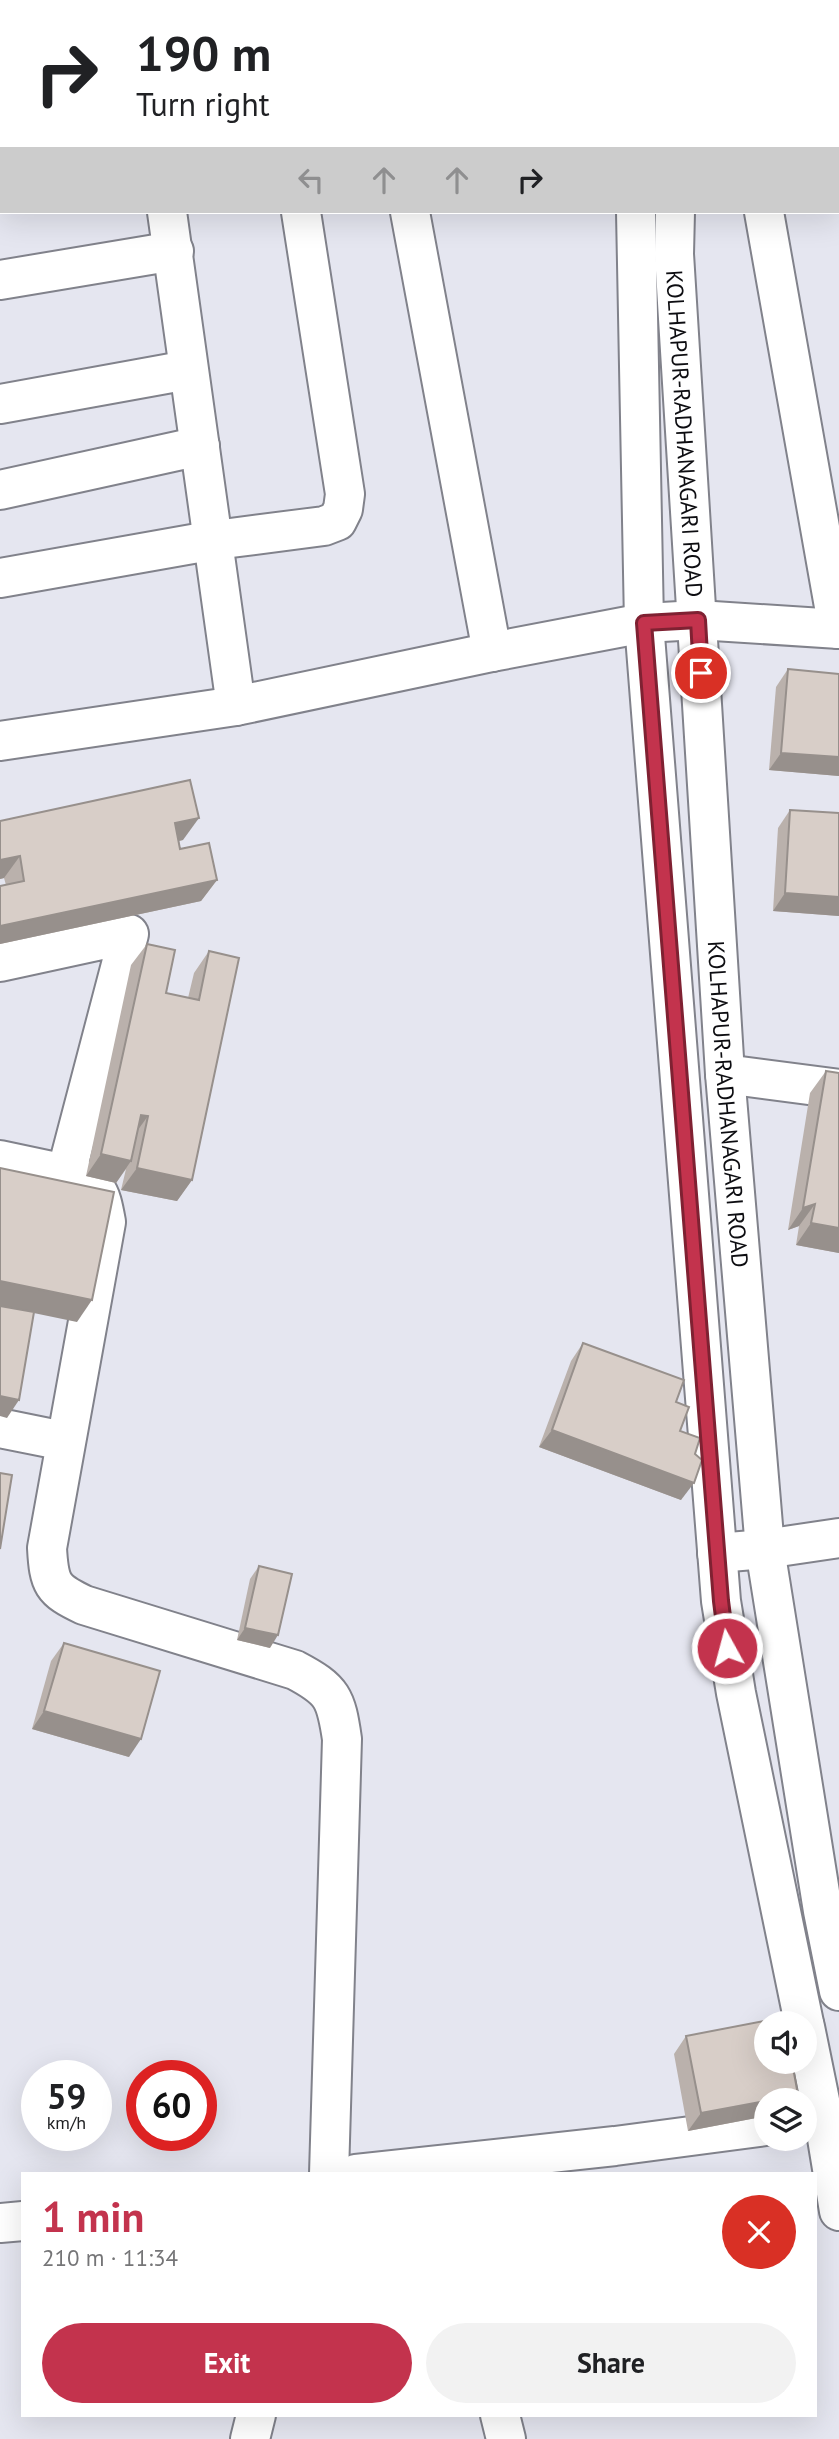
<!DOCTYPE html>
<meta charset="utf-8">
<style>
:root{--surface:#fff;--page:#f2f2f2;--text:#202124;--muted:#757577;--accent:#c3334d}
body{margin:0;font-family:"PT Sans",sans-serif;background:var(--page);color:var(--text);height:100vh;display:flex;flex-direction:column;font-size:26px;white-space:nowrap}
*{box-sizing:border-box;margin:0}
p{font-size:23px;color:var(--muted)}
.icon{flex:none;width:38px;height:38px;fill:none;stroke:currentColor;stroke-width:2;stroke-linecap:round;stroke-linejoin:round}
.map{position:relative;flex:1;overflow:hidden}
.side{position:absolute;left:21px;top:2172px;width:796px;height:245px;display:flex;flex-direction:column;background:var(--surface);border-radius:0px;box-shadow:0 7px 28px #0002}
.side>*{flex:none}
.top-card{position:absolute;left:0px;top:0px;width:840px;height:214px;box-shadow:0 7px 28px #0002;background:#fff;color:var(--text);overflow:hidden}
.tools{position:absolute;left:754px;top:2011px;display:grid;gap:14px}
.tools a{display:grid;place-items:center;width:63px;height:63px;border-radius:50%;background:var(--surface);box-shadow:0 7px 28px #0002;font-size:35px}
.speed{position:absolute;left:21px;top:2060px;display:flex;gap:14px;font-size:35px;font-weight:700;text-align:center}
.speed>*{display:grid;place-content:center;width:91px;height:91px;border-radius:50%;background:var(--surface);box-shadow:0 7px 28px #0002;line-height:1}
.speed small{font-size:18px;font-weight:400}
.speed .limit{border:10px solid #d22;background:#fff;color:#111}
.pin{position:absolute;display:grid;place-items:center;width:60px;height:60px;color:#fff;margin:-30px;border:4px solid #fff;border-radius:50%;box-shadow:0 2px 7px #0007}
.me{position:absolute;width:77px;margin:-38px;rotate:353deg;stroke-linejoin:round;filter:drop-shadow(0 0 5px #0008)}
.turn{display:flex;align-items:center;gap:24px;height:147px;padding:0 21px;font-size:32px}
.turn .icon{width:91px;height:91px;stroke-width:2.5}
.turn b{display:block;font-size:49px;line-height:60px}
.lanes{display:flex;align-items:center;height:66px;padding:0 21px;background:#0003;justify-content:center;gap:35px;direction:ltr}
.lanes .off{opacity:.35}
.round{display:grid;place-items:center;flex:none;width:74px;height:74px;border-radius:37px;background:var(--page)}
.summary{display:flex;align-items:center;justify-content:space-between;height:119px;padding:0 21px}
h1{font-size:42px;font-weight:800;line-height:52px;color:var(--accent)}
.primary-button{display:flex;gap:14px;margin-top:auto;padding:14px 21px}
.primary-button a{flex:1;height:80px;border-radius:42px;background:var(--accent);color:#fff;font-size:28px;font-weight:800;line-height:80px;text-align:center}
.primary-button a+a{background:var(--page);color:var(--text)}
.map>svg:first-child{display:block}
</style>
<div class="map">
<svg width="839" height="2439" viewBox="0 0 839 2439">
<rect width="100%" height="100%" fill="#e5e6f0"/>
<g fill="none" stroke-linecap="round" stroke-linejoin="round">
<g stroke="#81828b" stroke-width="42">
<g id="minor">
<polyline points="198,0 198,2"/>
<polyline points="293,0 293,2"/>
<polyline points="0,54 2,54"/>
<polyline points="167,212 236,706"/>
<polyline points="410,212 492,652"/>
<polyline points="764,212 838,629"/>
<polyline points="0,280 174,251"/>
<polyline points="0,404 188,370"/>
<polyline points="0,490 200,446"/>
<polyline points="0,578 215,540 324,526 337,521 343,509 345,494 301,212"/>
<polyline points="0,741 236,706 492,652 644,623 698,620 839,629"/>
<polyline points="0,962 129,934 66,1174 0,1160"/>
<polyline points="725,1074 839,1089"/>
<path d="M66 1174C98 1184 100 1189 106 1222L47 1548C49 1584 52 1590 84 1605L295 1670C333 1690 336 1698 342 1739L329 2174"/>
<polyline points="0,1428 64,1441"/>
<polyline points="717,1553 765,1549 839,1538"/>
<polyline points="356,2174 615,2146 766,2126"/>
<polyline points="0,2223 23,2221"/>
<polyline points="500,2415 506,2439"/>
<polyline points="250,2439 256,2415"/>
</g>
</g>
<g stroke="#81828b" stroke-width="42">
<g id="major">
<polyline points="634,2 635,0"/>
<polyline points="679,2 679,0"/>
<polyline points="636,212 644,623 721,1601 736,1693 804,2023"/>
<path id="s1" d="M675 212 674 254 725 1074 765 1549 823 1911 839 1991"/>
<polyline points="805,2027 824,2120 839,2211"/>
</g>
</g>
<use href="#minor" stroke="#fff" stroke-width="38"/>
<use href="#major" stroke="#fff" stroke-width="38"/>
</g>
<g fill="#bab1ac">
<polygon points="788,669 839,674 839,776 769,770 776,687"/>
<polygon points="790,810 839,916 773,911 778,828"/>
<polygon points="0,821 183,840 179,841 180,849 217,880 201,901 0,944 0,886 6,885 4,878 0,879"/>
<polygon points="147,944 166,993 188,998 194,973 209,951 192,1180 177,1201 121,1190 126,1169 116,1183 86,1176 131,965"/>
<polygon points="826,1071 839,1073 839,1253 796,1245 799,1226 788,1230 810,1093"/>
<polygon points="583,1343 676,1402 680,1431 695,1454 681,1500 539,1447 571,1361"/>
<polygon points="259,1566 270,1648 237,1640 250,1579"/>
<polygon points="64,1643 129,1757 32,1729 51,1661"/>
<polygon points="765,2031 798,2095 794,2100 766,2100 766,2116 688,2131 674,2054 686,2036"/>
</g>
<g fill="#97908c">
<polygon points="781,753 839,757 839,776 769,770"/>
<polygon points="199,818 183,840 159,845 175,823"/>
<polygon points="20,856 4,878 0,879 0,860"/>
<polygon points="217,880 201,901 0,944 0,926"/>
<polygon points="785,893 839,897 839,916 773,911"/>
<polygon points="141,1115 148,1116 132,1138"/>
<polygon points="101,1154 131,1161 116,1183 86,1176"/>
<polygon points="137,1168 192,1180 177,1201 121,1190"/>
<polygon points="815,1204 799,1226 788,1230 803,1208"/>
<polygon points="811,1223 839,1228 839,1253 796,1245"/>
<polygon points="0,1281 92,1300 77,1322 0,1306"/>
<polygon points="0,1396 19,1400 7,1418 0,1416"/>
<polygon points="552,1430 694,1483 681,1500 539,1447"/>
<polygon points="245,1628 278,1635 270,1648 237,1640"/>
<polygon points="44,1711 141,1739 129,1757 32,1729"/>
<polygon points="798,2095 794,2100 770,2100"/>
<polygon points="766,2101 766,2116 688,2131 701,2113"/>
</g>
<g fill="#d8cec8" stroke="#97908c" stroke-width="2">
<polygon points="788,669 839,674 839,757 781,753"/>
<polygon points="190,780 199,818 175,823 180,849 209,843 217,880 0,926 0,886 24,881 20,856 0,860 0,821"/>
<polygon points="790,810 839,813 839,897 785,893"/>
<polygon points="147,944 175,950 166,993 199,1000 209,951 239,958 192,1180 137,1168 148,1116 141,1115 131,1161 101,1154"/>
<polygon points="826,1071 839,1073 839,1228 811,1223 815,1204 803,1208"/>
<polygon points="0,1168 114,1192 92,1300 0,1281"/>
<polygon points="0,1306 34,1312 19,1400 0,1396"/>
<polygon points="583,1343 684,1380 676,1402 689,1407 680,1431 700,1438 695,1454 702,1460 694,1483 552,1430"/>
<polygon points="0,1473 12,1475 0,1549"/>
<polygon points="259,1566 292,1574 278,1635 245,1628"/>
<polygon points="64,1643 160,1671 141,1739 44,1711"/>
<polygon points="764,2021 765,2031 766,2030 766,2062 792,2062 798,2095 701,2113 686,2036"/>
</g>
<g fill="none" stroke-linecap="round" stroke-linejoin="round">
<g stroke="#7f2132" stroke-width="18">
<polyline id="route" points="701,673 698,620 644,623 721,1601 727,1648"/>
</g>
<use href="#route" stroke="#c3334d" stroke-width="12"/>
</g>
<g text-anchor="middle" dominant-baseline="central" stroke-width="6" stroke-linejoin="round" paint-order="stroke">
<g font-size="23" fill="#0d0d11" stroke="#f3f3fe">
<text stroke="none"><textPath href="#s1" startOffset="222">KOLHAPUR-RADHANAGARI ROAD</textPath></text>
<text stroke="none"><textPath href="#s1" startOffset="894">KOLHAPUR-RADHANAGARI ROAD</textPath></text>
</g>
</g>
</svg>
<div class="tools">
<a><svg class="icon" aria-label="sound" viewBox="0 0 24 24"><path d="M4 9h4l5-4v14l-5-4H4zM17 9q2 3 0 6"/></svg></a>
<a><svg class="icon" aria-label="layers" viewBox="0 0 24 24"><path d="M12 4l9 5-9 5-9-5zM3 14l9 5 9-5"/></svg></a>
</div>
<div class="speed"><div>59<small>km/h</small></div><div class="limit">60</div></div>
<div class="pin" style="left:701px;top:673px;background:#d93025"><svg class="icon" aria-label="arrive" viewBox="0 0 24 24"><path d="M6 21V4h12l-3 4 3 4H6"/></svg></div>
<svg class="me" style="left:727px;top:1648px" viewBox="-20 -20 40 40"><circle r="17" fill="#c3334d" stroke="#fff" stroke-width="3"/><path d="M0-11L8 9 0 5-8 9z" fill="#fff"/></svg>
<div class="top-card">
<div class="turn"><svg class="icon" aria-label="right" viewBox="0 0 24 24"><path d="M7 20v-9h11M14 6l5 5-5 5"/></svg><div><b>190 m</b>Turn right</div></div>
<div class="lanes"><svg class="icon off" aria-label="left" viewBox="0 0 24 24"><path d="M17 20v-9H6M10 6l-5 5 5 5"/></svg><svg class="icon off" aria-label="ahead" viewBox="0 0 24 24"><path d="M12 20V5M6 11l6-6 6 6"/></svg><svg class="icon off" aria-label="ahead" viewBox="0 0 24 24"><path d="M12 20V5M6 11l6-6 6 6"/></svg><svg class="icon" aria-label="right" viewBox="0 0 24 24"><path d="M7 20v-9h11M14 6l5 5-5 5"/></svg></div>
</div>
<section class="side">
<div class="summary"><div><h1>1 min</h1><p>210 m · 11:34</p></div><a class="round" style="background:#d93025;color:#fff"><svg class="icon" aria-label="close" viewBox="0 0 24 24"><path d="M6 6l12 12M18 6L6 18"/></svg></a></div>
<div class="primary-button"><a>Exit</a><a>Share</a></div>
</section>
</div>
